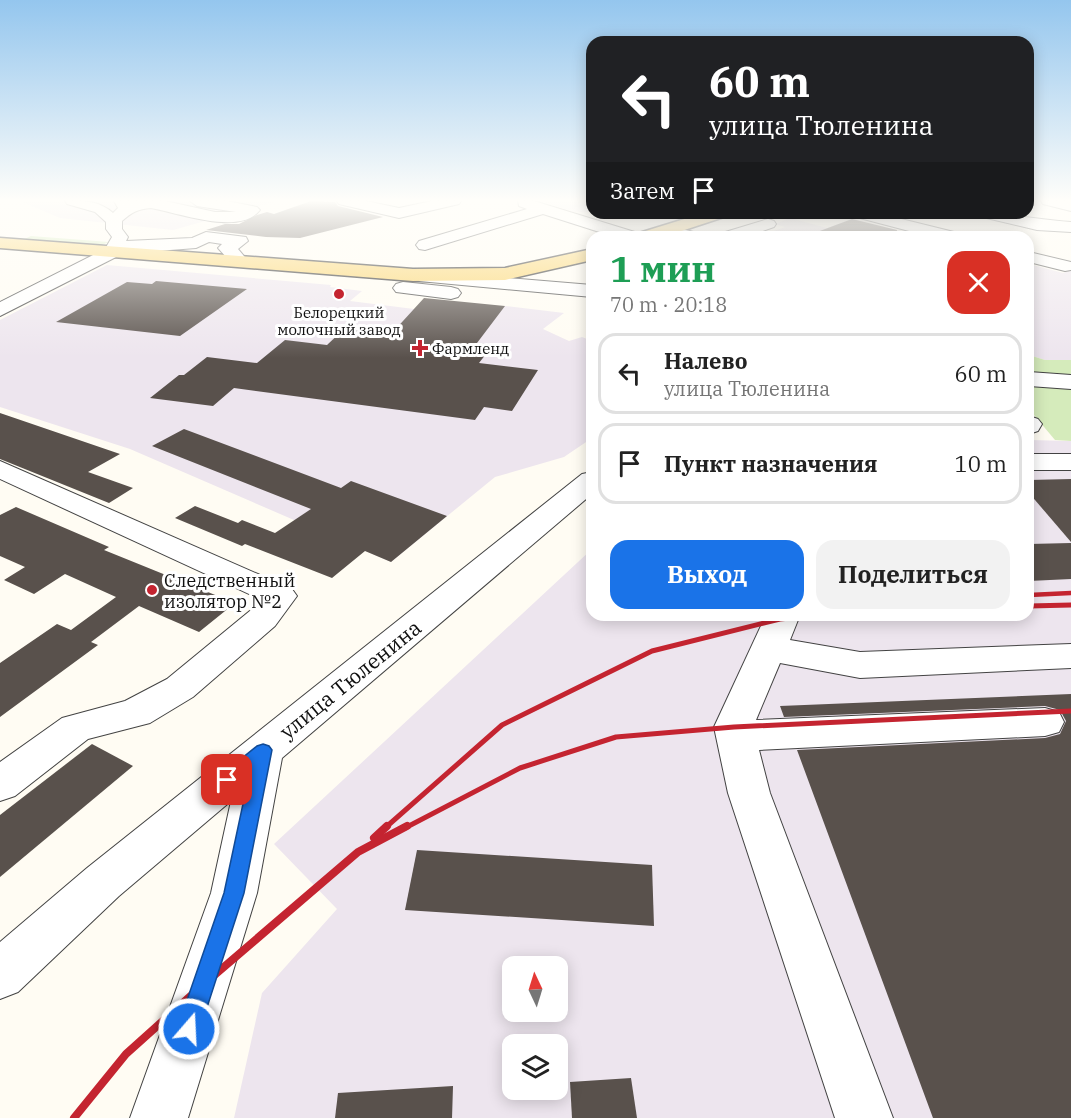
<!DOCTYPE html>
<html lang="ru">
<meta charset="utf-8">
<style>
:root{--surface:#fff;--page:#f2f2f2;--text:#222;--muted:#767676;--line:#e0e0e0;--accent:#1a73e8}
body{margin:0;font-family:"IBM Plex Serif",serif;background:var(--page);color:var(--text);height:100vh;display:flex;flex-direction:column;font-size:22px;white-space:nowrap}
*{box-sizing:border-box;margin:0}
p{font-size:20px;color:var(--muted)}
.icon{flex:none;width:33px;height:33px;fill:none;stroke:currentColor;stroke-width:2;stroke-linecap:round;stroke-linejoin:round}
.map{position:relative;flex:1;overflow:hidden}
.details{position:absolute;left:586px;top:231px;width:448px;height:390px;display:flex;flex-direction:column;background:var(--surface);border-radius:18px;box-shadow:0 3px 15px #0003}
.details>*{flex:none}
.banner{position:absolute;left:586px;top:36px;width:448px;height:183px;border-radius:18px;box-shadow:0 3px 15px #0003;background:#202124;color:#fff;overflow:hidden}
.needle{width:39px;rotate:356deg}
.tools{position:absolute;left:502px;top:956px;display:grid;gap:12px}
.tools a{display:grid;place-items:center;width:66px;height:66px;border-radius:12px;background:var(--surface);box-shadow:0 3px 15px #0003;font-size:30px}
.pin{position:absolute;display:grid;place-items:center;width:51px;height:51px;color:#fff;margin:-26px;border-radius:12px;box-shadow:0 3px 9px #0006}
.me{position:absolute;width:66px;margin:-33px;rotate:19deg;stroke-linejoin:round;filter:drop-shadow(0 0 4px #0008)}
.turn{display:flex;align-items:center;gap:21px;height:126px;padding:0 24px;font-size:27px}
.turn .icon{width:78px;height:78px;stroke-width:2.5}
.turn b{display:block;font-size:42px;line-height:51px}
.then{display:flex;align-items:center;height:57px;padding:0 24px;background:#0003;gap:12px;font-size:22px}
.round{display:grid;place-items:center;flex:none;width:63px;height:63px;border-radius:18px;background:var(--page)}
.head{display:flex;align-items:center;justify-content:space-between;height:102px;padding:0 24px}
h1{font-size:36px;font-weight:700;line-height:45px;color:#1e9e55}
.action{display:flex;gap:12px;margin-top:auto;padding:12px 24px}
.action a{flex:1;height:69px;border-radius:18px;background:var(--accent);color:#fff;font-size:24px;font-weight:700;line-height:69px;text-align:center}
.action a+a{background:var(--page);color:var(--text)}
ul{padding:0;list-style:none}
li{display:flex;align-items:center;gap:18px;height:81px;margin:0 12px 9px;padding:0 12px;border:3px solid var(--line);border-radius:18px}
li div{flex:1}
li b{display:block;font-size:22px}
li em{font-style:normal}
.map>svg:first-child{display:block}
</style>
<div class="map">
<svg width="1071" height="1118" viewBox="0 0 1071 1118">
<rect width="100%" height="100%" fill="#fffcf3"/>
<g fill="#ede5ee" fill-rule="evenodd">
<polygon points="20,201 277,201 173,230 60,218"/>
<polygon points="541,201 592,201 592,212 574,212"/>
<polygon points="790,218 827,228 852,219 923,237 757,237 785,227 775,224"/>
<polygon points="1029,264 1063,273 1071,270 1071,360 1045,360 1029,355"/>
<polygon points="107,265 331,285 330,287 362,291 350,301 414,309 505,306 564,313 543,329 569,341 582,337 592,341 592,438 564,457 495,477 391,562 130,449 0,407 0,320"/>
<path d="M1029 440 1071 441V1118H234L262 993 337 909 274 844 592 549V615H1029ZM513 966H558V1011H513ZM513 1044H558V1089H513Z"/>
</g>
<g fill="#d5ebbb">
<polygon points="31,236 109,242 97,247 22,240"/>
<polygon points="1029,355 1045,360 1071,360 1071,379 1029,375"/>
<polygon points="1029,385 1071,389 1071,441 1055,440 1029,409"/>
</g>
<g fill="#59514c">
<polygon points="311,201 335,202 338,206 383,217 300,238 266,237 206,230 225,224 239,224 257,215 267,212 274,214"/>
<polygon points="852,219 897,230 896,237 809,237 809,235"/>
<polygon points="156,281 247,289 180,336 56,322 127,282 152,284"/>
<polygon points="424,298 505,306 477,343 493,345 479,363 538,370 512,411 484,407 475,420 234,388 213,406 150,398 179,375 184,375 207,357 257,363 285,340 327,345 345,328 392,333"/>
<polygon points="0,413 120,454 88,472 133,488 109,503 0,459"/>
<polygon points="184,429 341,488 351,481 447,516 391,562 365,551 332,578 245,544 242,546 175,518 195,506 238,523 242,520 275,533 311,509 152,446"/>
<polygon points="1071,479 1071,542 1029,493 1029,480"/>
<polygon points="16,507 109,547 104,550 235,603 199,632 139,606 91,642 98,645 0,717 0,663 57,624 71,630 116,597 65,574 34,594 4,580 25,567 0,556 0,515"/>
<polygon points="1071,543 1071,579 1029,581 1029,544"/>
<polygon points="1071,694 1071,1118 933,1118 797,750 1045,738 1060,734 1066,721 1060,710 1045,706 784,717 780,706"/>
<polygon points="92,744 133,766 0,877 0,815"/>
<polygon points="417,850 652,865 654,926 405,910"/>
<polygon points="631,1078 637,1118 572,1118 570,1082"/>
<polygon points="453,1086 452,1118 335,1118 338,1093"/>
</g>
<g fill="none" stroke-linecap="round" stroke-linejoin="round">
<g stroke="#434343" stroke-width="2">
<g id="minor">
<path d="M65 201C83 201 99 200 113 213L118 208 114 201H165L215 212H236L197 206 190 201H227L257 207 260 210C240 236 179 213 151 208 138 209 132 212 122 221V229L128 237 126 241 192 238 206 232 246 237 248 241 238 249 249 262 246 266H234L218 248 222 244 209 242 196 248 157 251H121L118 256 0 316V302L105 249 112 237 106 229V222L95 212 67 204Z"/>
<polygon points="337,201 366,201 399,208 432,201 461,201 459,204 399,218 339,204"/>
<polygon points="518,201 534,201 638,233 640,237 615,237 543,214 425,250 419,249 416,245 419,241 527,209 519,206"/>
<polygon points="1041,201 1071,201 1071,211 1043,204"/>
<polygon points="850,213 877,213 958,233 960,237 932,237 852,216"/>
<path d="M976 213C1008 213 1039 220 1071 222V232L1037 230 978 216Z"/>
<polygon points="768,219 774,221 776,224 774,227 745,237 720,237 722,233"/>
<path d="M668 225 697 233 699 237C687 237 669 240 660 230L662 227Z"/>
<polygon points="1029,252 1071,262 1071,270 1065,271 1029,262"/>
<polygon points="426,271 592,285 592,297 419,281 417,277 419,273"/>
<polygon points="403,282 451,287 458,289 461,293 458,297 451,299 396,292 393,288 396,284"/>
<polygon points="1029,372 1071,375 1071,389 1029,386"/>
<polygon points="1029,416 1038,419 1042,424 1038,431 1029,434"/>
<rect x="1029" y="454" width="42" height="16"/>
<polygon points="0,461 292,589 297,596 275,626 193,697 150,723 88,739 15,796 0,801 0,762 62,718 125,701 167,679 251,610 260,599 0,479"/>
<polygon points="592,472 592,494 282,758 257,893 188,1118 130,1118 211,893 231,801 119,896 18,992 0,999 0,942 87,868 582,474"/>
<polygon points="766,615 800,615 790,640 860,652 1071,644 1071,668 860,678 780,663 756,720 1045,708 1059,712 1064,722 1059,732 1045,736 759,750 770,793 893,1118 835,1118 728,793 714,727"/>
</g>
</g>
<g stroke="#212121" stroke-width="3">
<g id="major">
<polygon points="704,213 729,213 727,216 663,237 636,237 639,233"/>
<polygon points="0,238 413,269 505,268 592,249 592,260 505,280 413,281 0,248"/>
</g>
</g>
<use href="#minor" fill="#fff" fill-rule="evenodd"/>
<use href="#major" fill="#fad368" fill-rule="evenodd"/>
<polyline stroke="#c42430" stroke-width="4.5" points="1029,595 1071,593"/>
<g stroke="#c42430" stroke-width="5">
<polyline points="1029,606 1071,605"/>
<polyline points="385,828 502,725 652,651 780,619 819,615"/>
<polyline points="405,828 520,768 616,737 734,727 1071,711"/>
</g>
<g stroke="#c42430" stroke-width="8">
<polyline points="374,838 387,826"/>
<polyline points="74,1118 126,1054 204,984 358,852 407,826"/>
</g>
</g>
<linearGradient id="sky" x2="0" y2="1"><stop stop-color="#94c6ee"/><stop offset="0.56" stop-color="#fffefa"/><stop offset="1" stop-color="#fffefa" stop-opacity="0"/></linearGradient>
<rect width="1071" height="358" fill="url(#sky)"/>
<path fill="#1a73e8" stroke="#114b97" stroke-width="1.5" d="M263 744 269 746 272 750 244 893 200 1029 197 1037 189 1040 181 1037 177 1029 224 893 250 771C241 779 233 789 221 785L218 780 221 775 257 746Z"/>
<g fill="#c42430" stroke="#fff" stroke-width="2">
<circle cx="339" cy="294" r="6"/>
<path d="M417 339h6v6h6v6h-6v6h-6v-6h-6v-6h6z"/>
<circle cx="152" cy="590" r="6"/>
</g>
<g text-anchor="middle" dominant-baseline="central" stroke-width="6" stroke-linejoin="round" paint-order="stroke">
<g font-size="15" fill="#101010" stroke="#fff">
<text x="339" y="312">Белорецкий<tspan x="339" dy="17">молочный завод</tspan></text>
<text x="432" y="348" text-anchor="start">Фармленд</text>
</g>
<g font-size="18" fill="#101010" stroke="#fff" text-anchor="start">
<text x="164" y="580">Следственный<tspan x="164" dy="21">изолятор №2</tspan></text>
</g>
<g font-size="21" fill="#101010" stroke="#fff">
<text transform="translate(350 679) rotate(-39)">улица Тюленина</text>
</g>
</g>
</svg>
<div class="tools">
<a><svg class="needle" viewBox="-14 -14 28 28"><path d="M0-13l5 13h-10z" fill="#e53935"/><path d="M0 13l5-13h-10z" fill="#767676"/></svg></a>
<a><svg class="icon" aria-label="layers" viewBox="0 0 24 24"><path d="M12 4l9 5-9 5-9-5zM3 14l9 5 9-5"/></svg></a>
</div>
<div class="pin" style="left:227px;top:780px;background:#d93025"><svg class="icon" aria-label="arrive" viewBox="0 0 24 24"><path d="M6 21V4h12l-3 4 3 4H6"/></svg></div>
<svg class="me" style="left:189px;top:1029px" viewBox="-20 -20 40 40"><circle r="17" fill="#1a73e8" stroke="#fff" stroke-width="3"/><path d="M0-11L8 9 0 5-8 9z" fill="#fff"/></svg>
<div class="banner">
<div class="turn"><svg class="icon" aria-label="left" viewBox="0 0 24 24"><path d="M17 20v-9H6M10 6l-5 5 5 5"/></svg><div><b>60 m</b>улица Тюленина</div></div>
<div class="then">Затем<svg class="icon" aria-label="arrive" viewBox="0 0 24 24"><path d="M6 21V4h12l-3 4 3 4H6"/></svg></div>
</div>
<section class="details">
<div class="head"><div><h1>1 мин</h1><p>70 m · 20:18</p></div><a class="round" style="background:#d93025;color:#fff"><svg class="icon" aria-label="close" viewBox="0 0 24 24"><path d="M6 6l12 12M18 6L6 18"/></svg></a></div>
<ul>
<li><svg class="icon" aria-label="left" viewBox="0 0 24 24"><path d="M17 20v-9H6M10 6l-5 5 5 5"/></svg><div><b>Налево</b><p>улица Тюленина</p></div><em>60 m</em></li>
<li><svg class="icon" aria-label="arrive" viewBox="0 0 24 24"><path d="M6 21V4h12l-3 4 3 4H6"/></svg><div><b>Пункт назначения</b></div><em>10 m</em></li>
</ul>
<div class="action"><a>Выход</a><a>Поделиться</a></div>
</section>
</div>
